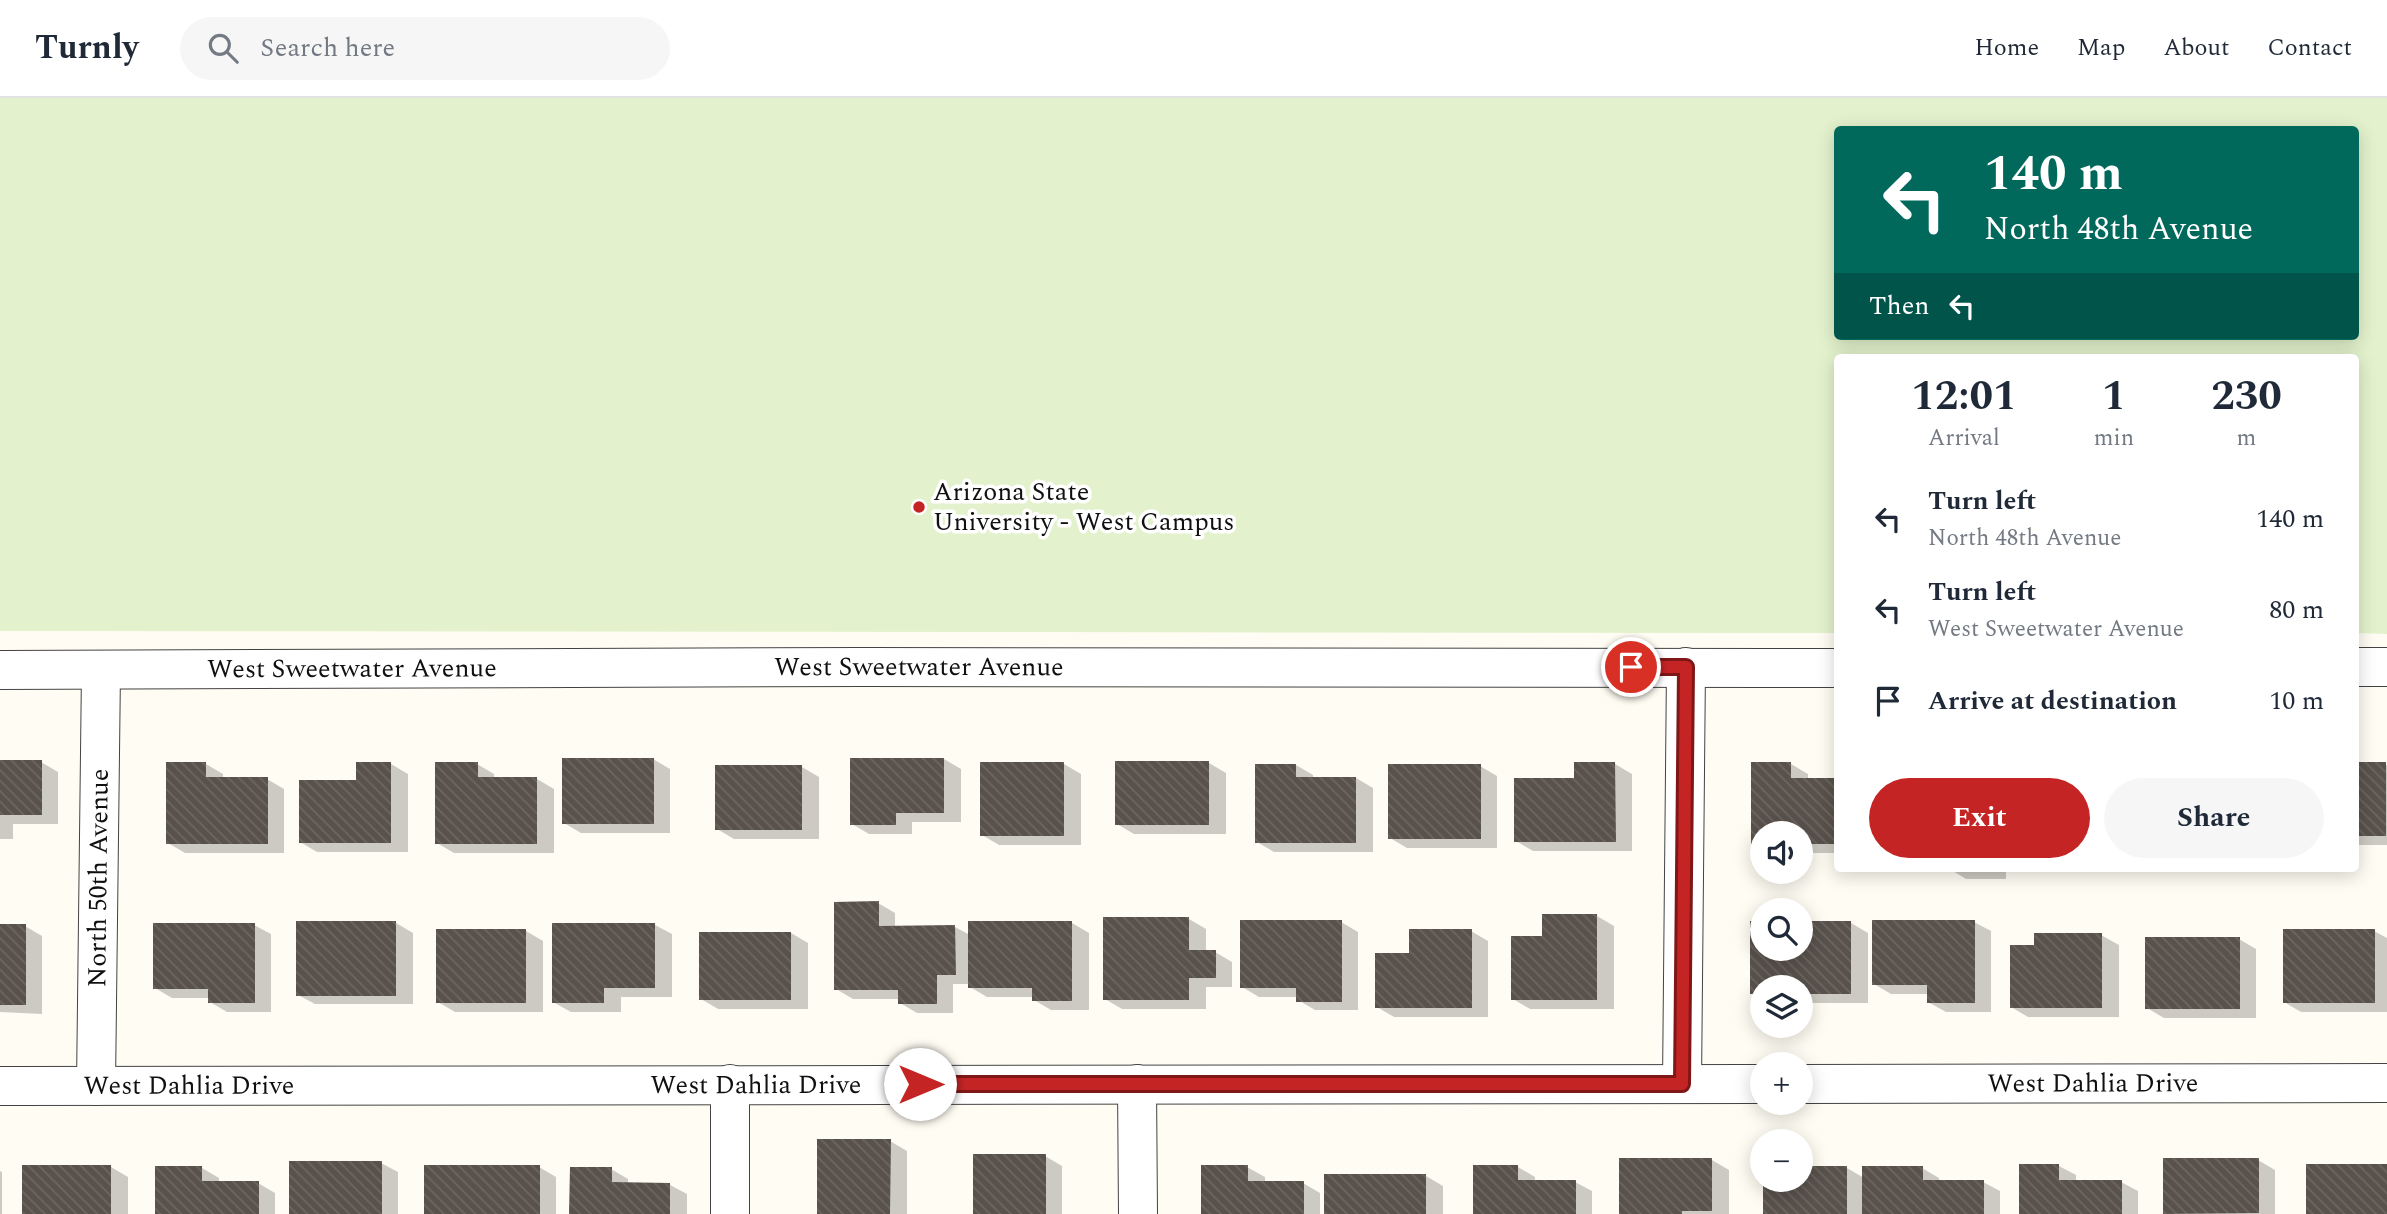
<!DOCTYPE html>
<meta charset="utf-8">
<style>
:root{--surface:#fff;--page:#f6f6f7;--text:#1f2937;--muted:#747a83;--line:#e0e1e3;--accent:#c42424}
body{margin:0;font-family:Spectral,serif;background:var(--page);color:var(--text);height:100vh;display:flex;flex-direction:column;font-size:26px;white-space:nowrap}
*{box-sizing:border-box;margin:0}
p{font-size:23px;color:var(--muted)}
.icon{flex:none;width:38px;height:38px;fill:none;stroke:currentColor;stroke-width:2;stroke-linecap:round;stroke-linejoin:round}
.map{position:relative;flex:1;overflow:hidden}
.drawer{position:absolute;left:1834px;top:256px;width:525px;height:518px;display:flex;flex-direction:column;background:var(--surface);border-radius:7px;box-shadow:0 4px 18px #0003}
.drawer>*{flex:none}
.banner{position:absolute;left:1834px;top:28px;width:525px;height:214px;border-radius:7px;box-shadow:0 4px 18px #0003;background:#00695c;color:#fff;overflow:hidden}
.tools{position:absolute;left:1750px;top:723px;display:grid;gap:14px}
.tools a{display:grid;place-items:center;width:63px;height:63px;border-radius:50%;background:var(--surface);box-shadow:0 4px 18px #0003;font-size:35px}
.pin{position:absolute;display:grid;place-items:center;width:60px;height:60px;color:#fff;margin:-30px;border:4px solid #fff;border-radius:50%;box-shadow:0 2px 7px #0007}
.me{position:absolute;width:77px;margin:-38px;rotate:90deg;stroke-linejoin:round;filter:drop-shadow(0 0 5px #0008)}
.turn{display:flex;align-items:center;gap:24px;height:147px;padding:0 35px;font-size:32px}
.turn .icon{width:91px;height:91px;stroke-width:2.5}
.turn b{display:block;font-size:49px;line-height:60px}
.then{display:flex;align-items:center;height:66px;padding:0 35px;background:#0003;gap:14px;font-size:26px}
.eta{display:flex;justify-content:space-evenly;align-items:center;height:119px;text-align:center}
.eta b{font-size:42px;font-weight:700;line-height:49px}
.primary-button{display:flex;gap:14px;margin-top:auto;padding:14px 35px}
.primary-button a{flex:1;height:80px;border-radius:42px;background:var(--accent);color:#fff;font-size:28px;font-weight:700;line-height:80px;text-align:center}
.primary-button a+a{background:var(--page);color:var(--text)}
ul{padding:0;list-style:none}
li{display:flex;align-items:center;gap:21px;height:91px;padding:0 35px}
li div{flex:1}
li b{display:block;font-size:26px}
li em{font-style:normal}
header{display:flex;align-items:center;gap:42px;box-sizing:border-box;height:98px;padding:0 35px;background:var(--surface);border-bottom:2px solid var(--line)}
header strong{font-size:33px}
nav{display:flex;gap:38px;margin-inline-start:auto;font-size:24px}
.search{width:490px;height:63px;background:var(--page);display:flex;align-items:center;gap:18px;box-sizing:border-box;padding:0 24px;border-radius:38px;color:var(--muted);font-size:26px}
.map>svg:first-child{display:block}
</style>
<header>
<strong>Turnly</strong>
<div class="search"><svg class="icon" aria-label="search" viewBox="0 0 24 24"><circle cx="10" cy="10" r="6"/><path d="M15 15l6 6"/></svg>Search here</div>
<nav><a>Home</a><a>Map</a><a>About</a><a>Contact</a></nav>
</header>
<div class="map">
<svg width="2387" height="1116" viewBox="0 0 2387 1116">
<defs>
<pattern id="building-back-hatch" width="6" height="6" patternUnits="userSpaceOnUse" patternTransform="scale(1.75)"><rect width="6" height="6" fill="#59524c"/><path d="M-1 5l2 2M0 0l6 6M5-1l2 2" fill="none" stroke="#6c6661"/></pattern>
</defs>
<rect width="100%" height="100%" fill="#fffdf3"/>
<path fill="#e3f2cd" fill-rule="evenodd" d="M0 0H2387V536L2356 535V259H1838L1837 535 0 533ZM1838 32H2356V238H1838Z"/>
<g fill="#0003">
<polygon points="653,661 670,671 670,735 581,735 564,725"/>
<polygon points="944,661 961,671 961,724 912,724 912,736 869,736 852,726"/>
<polygon points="0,664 41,664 58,674 58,726 13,726 13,741 0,741"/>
<polygon points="1209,665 1226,675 1226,736 1134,736 1117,726"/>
<polygon points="206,666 223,676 223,681 267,681 284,691 284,755 185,755 168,745"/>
<polygon points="391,666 408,676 408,754 317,754 300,744 358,684"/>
<polygon points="477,666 494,676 494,681 537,681 554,691 554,755 454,755 437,745"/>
<polygon points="1064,666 1081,676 1081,747 999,747 982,737"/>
<polygon points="1615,666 1632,676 1632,753 1533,753 1516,743 1576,682"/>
<polygon points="1791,666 1808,676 1808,682 1838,682 1838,755 1801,755 1801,735 1762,735 1762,750 1753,745"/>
<polygon points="2356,666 2387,667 2387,747 2356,747"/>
<polygon points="1296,667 1313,677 1313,681 1356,680 1373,690 1373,754 1274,754 1257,744"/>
<polygon points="1480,668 1497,678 1497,750 1407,750 1390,740"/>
<polygon points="802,669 819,679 819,741 734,741 717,731"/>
<polygon points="1948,770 2006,770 2006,781 1966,781"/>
<polygon points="878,805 895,815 895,829 955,829 970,837 1072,825 1089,835 1089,912 1051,912 1034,902 1034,899 987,899 970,889 970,886 953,886 953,915 917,915 900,905 900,901 853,901 836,891"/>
<polygon points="1597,818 1614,828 1614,911 1530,911 1513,901 1544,840"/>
<polygon points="1189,821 1206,831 1206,854 1215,854 1232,864 1232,889 1206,889 1206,911 1122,911 1105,901"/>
<polygon points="1341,824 1358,834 1358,912 1315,912 1298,902 1298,899 1259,899 1242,889"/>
<polygon points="1974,824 1991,833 1991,914 1946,914 1928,904 1928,896 1891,896 1874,886"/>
<polygon points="298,825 396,825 413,835 413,906 315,906 298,897"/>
<polygon points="1752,825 1762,825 1762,850 1801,850 1801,825 1851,825 1868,835 1868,905 1801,905 1801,889 1762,889 1762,901 1752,895"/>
<polygon points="254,827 271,836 271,914 227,914 210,904 210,900 172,900 155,890"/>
<polygon points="655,827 672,836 672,899 621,899 621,914 571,914 553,904"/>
<polygon points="0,828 25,828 42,838 42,916 0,914"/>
<polygon points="526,833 543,843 543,914 455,914 438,904"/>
<polygon points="1471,833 1488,843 1488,919 1394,919 1377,909 1410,857"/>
<polygon points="2374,833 2387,840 2387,914 2301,914 2284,904"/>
<polygon points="791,835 808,845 808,911 718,911 701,901"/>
<polygon points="2101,837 2119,847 2119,919 2028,919 2011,909"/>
<polygon points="2239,841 2256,851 2256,920 2164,920 2147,910"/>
<polygon points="890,1043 907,1053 907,1116 818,1116"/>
<polygon points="1045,1058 1062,1068 1062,1116 975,1116"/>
<polygon points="1712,1062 1729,1072 1729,1116 1621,1116"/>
<polygon points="2165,1062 2258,1062 2275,1072 2275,1116 2165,1116"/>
<polygon points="381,1065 398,1074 398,1116 291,1116"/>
<polygon points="2059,1068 2076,1077 2076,1084 2121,1084 2138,1093 2138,1116 2021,1116"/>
<polygon points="23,1069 111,1069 128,1079 128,1116 23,1116"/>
<polygon points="539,1069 556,1079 556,1116 426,1116"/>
<polygon points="1247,1069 1265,1079 1265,1085 1303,1085 1320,1095 1320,1116 1203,1116"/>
<polygon points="1518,1069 1535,1079 1535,1084 1575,1084 1592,1093 1592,1116 1474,1116"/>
<polygon points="202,1070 219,1080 219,1085 258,1085 275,1095 275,1116 157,1116"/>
<polygon points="1801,1070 1847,1070 1864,1080 1922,1070 1939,1080 1939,1084 1983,1084 2000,1093 2000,1116 1765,1116 1765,1082 1801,1082"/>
<polygon points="611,1071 628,1081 628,1086 670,1087 687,1096 687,1116 571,1116"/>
<polygon points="0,1073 2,1074 2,1116 0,1116"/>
<polygon points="1426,1078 1443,1088 1443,1116 1326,1116"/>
</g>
<g fill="url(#building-back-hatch)">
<rect x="562" y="660" width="92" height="66"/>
<polygon points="850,660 944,660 944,715 896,715 896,727 850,727"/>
<rect x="0" y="662" width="42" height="55"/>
<rect x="1115" y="663" width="94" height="64"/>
<polygon points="166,664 206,664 206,679 268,679 268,746 166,746"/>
<polygon points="356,664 391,664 391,745 299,745 299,682 356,682"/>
<polygon points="435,664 478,664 478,679 537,679 537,746 435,746"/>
<rect x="980" y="664" width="84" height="74"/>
<polygon points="1574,664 1615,664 1616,744 1514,744 1514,680 1574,680"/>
<polygon points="1751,664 1791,664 1791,680 1838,680 1838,746 1801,746 1801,735 1762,735 1762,746 1751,746"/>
<rect x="2356" y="664" width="30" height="74"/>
<polygon points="1255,666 1296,666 1296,679 1356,679 1356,745 1255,745"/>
<rect x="1388" y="666" width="93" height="75"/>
<rect x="715" y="667" width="87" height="65"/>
<polygon points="879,803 879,828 955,827 956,877 937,877 937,906 898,906 898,892 834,892 834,804"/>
<polygon points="1542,816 1597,816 1597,902 1511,902 1511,838 1542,838"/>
<polygon points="1103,819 1189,819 1189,852 1216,852 1216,880 1189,880 1189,902 1103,902"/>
<polygon points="1240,822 1342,822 1342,904 1296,904 1296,890 1240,890"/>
<polygon points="1872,822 1975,822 1975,905 1927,905 1927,887 1872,887"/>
<rect x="296" y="823" width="100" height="75"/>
<polygon points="968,823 1072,823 1072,903 1032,903 1032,890 968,890"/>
<polygon points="1750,823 1762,823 1762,850 1801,850 1801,823 1851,823 1851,896 1801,896 1801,889 1762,889 1762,896 1750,896"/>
<polygon points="153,825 255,825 255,905 208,905 208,891 153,891"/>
<polygon points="552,825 655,825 655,890 604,890 604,905 552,905"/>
<rect x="0" y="826" width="26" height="81"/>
<rect x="436" y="831" width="90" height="74"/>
<polygon points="1409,831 1472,831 1472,910 1375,910 1375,855 1409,855"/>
<rect x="2283" y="831" width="92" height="74"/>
<rect x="699" y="834" width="92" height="68"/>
<polygon points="2034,835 2102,835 2102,910 2010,910 2010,847 2034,847"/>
<rect x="2145" y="839" width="95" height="72"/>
<polygon points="817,1041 891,1041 890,1116 817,1116"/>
<rect x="973" y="1056" width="73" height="60"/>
<polygon points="1619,1060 1712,1060 1712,1113 1682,1113 1682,1116 1619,1116"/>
<polygon points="2163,1060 2259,1060 2259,1115 2163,1116"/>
<rect x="289" y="1063" width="93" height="53"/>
<polygon points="2019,1066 2059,1066 2059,1082 2122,1082 2122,1116 2019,1116"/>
<rect x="2306" y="1066" width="81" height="50"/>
<rect x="22" y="1067" width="89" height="49"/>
<rect x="424" y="1067" width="116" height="49"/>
<polygon points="1201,1067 1248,1067 1248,1083 1304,1083 1304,1116 1201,1116"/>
<polygon points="1473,1067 1518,1067 1518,1082 1576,1082 1576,1116 1473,1116"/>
<polygon points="155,1068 202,1068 202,1083 259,1083 259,1116 155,1116"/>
<polygon points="1801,1068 1847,1068 1847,1116 1763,1116 1763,1082 1801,1082"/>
<polygon points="1862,1068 1923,1068 1923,1082 1984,1082 1984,1116 1862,1116"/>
<polygon points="570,1069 612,1069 612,1084 670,1085 670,1116 569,1116"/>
<rect x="1324" y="1076" width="102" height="40"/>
</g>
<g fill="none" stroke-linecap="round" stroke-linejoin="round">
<g stroke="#434343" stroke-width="40">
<g id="minor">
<polyline points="2356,569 2387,569"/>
<path id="s1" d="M0 572 863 569 1838 570"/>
<polyline points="1137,986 1138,1116"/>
<polyline points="1682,986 1686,569"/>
<path id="s2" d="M1801 986 2387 985"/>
<path id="s3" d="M0 988 1762 986"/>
<path id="s4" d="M96 988 101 572"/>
<polyline points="730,1116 730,986"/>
</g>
</g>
<use href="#minor" stroke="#fff" stroke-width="38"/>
</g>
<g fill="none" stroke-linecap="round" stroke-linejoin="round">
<g stroke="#7f1717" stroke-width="18">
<polyline id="route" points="920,986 1682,986 1686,569 1631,569"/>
</g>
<use href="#route" stroke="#c42424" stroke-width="12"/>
</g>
<circle fill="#c42424" stroke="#fff" stroke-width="2.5" cx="919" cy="409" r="7"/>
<g text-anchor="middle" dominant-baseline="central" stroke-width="7" stroke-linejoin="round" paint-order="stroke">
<g font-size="26" fill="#101010" stroke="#fff" text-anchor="start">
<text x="933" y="394">Arizona State<tspan x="933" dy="30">University - West Campus</tspan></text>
</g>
<g font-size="26" fill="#101010" stroke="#fff">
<text stroke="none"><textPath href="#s1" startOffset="919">West Sweetwater Avenue</textPath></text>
<text stroke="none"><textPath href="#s1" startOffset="352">West Sweetwater Avenue</textPath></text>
<text stroke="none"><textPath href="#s4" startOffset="208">North 50th Avenue</textPath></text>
<text stroke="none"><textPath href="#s2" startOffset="292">West Dahlia Drive</textPath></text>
<text stroke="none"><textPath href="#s3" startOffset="756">West Dahlia Drive</textPath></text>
<text stroke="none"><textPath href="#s3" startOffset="189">West Dahlia Drive</textPath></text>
</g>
</g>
</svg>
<div class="tools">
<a><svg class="icon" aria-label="sound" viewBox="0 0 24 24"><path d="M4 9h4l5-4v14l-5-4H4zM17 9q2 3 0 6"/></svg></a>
<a><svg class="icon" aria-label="search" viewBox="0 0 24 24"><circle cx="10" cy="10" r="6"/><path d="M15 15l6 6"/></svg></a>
<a><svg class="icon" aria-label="layers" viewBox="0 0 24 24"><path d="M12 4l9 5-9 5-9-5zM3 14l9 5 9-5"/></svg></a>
<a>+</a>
<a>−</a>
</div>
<div class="pin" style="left:1631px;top:569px;background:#d93025"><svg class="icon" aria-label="arrive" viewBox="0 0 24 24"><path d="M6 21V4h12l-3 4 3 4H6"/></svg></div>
<svg class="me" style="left:920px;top:986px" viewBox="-20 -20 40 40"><circle r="19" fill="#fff"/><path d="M0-13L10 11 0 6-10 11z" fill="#c42424"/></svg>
<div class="banner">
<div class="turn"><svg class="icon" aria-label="left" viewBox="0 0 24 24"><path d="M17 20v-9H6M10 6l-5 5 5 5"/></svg><div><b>140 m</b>North 48th Avenue</div></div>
<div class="then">Then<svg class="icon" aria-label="left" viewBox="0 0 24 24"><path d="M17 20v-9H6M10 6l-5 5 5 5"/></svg></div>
</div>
<section class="drawer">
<div class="eta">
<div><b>12:01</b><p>Arrival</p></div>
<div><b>1</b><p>min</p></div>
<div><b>230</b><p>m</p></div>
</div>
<ul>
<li><svg class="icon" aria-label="left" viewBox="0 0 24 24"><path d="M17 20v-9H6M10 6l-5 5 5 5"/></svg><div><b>Turn left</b><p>North 48th Avenue</p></div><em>140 m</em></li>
<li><svg class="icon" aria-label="left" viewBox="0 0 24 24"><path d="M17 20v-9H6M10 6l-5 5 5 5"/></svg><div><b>Turn left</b><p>West Sweetwater Avenue</p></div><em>80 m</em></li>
<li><svg class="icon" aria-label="arrive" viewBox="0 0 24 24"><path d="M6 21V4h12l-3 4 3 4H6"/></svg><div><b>Arrive at destination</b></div><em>10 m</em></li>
</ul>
<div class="primary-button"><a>Exit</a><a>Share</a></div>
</section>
</div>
